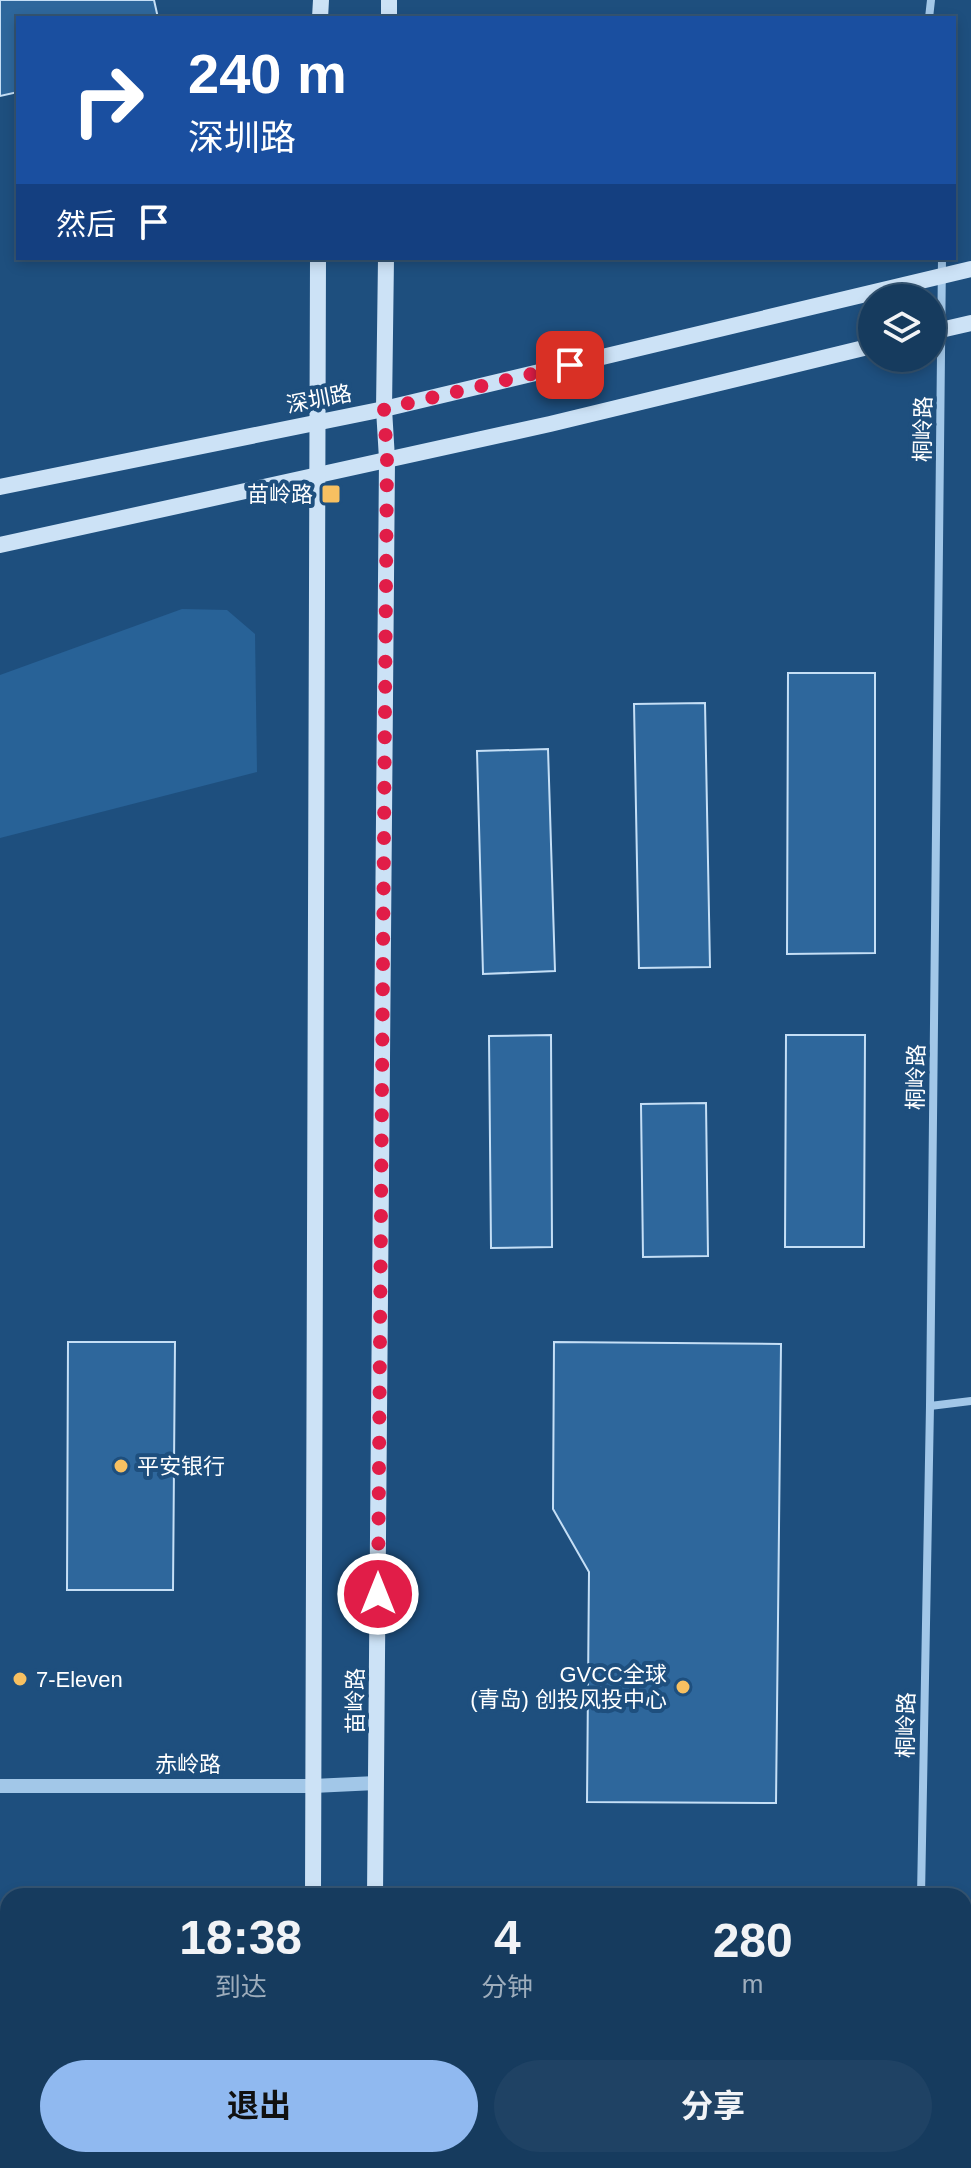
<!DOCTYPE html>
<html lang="zh">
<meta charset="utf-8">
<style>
:root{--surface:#163b5e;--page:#1f4264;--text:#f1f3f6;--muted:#9eadbc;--line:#355573;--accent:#90b9f0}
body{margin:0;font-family:Helvetica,"Noto Sans SC",sans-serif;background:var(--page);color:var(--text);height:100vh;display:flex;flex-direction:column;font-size:30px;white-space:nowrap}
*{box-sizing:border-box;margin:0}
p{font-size:26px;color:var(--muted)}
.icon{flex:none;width:44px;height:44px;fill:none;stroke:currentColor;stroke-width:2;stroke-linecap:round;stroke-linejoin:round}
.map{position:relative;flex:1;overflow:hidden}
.sheet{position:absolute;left:0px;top:1888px;width:972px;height:280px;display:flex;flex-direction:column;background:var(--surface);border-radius:24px 24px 0 0;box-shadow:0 4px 12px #0003,0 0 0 2px var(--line)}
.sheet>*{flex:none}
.hud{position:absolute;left:16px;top:16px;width:940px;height:244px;border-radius:0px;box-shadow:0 4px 12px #0003,0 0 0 2px var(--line);background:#1a4fa0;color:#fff;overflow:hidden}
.fabs{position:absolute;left:858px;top:284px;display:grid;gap:16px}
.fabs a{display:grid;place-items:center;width:88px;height:88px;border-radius:50%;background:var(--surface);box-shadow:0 4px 12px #0003,0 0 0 2px var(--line);font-size:40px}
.pin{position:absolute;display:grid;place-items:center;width:68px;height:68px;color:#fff;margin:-34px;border-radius:16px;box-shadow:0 4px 12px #0006}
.me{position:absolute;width:88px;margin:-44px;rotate:0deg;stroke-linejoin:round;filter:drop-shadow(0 0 6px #0008)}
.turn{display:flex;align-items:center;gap:28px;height:168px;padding:0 40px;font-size:36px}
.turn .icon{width:104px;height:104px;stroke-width:2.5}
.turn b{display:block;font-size:56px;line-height:68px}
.then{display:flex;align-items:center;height:76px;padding:0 40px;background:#0003;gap:16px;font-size:30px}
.eta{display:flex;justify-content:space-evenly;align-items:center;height:136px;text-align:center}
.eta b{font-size:48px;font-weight:700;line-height:56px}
.primary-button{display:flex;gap:16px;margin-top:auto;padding:16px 40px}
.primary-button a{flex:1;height:92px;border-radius:48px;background:var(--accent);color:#111;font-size:32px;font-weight:700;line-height:92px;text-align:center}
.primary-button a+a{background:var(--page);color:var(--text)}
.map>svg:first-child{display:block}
</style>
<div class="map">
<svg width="971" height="2168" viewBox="0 0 971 2168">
<rect width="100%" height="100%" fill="#1e4f7e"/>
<polygon fill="#286297" points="182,609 227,610 255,634 257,772 0,838 0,675"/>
<g fill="#2e679c" stroke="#c5dff6" stroke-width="2">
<polygon points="0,0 154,0 158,18 18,18 18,92 0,96"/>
<polygon points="788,673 875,673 875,953 787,954"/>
<polygon points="705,703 710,967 639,968 634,704"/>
<polygon points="548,749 555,971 483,974 477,751"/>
<polygon points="551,1035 552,1247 491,1248 489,1036"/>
<polygon points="786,1035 865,1035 864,1247 785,1247"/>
<polygon points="706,1103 708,1256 643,1257 641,1104"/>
<polygon points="68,1342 175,1342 173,1590 67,1590"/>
<polygon points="554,1342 781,1344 776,1803 587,1802 589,1572 553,1509"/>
<rect x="0" y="1925" width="8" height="184"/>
</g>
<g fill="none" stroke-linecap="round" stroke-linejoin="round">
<polyline stroke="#a2c7e8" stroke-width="6" points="0,2162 36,2168"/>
<g stroke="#a2c7e8" stroke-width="8">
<polyline points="929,18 931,0"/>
<polyline points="930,1406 971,1401"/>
<polyline points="921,1896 930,1406 942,258"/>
<polyline points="915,2168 916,2160"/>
</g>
<polyline stroke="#a2c7e8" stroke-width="14" points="0,1786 313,1786 376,1783"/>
<g stroke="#cce2f6" stroke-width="16">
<polyline points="320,18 321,0"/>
<polyline points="389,18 389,0"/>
<polyline points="932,332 971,323"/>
<polyline points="0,487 384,409 971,269"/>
<polyline points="0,545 550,424 872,346"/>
<polyline points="313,1896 318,258"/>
<polyline points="375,1896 387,459 384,409 386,258"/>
<polyline points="313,2168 313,2160"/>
<polyline points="373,2168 373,2160"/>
</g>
</g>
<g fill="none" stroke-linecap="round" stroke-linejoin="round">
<polyline stroke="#e11d48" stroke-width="14" stroke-dasharray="0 25.2" points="378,1594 387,459 384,409 570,365"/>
</g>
<g fill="#f7c061" stroke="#1e4f7e" stroke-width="3">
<rect x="321" y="484" width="20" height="20" rx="4"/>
<circle cx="121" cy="1466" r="8"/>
<circle cx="20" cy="1679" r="8"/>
<circle cx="683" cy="1687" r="8"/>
</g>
<g text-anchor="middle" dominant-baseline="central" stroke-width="8" stroke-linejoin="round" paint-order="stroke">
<g font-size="22" fill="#fff" stroke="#1e4f7e">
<text transform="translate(319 399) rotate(-11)">深圳路</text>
<text transform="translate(923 429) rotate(-89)">桐岭路</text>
<text transform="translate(916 1077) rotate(-89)">桐岭路</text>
<text transform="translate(355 1701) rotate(-90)">苗岭路</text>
<text transform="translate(906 1725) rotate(-89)">桐岭路</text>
<text x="188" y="1764">赤岭路</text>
</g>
<g font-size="22" fill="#fff" stroke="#1e4f7e" text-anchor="end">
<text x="313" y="494">苗岭路</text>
<text x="137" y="1466" text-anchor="start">平安银行</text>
<text x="667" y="1674">GVCC全球<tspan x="667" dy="25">(青岛) 创投风投中心</tspan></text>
<text x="36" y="1679" text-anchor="start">7-Eleven</text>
</g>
</g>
</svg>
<div class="fabs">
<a><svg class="icon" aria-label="layers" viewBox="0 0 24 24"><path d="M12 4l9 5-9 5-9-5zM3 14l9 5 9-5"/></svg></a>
</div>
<div class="pin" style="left:570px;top:365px;background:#d93025"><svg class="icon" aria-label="arrive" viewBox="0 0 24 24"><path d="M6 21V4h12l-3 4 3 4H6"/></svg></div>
<svg class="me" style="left:378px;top:1594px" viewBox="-20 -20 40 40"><circle r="17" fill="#e11d48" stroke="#fff" stroke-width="3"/><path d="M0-11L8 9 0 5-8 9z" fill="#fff"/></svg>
<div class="hud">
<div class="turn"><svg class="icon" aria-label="right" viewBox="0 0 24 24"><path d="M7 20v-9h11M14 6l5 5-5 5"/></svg><div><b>240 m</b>深圳路</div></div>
<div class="then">然后<svg class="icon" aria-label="arrive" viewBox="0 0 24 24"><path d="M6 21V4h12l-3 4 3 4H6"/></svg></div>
</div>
<section class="sheet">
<div class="eta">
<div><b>18:38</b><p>到达</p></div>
<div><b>4</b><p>分钟</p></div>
<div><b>280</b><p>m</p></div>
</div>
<div class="primary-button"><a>退出</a><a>分享</a></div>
</section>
</div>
